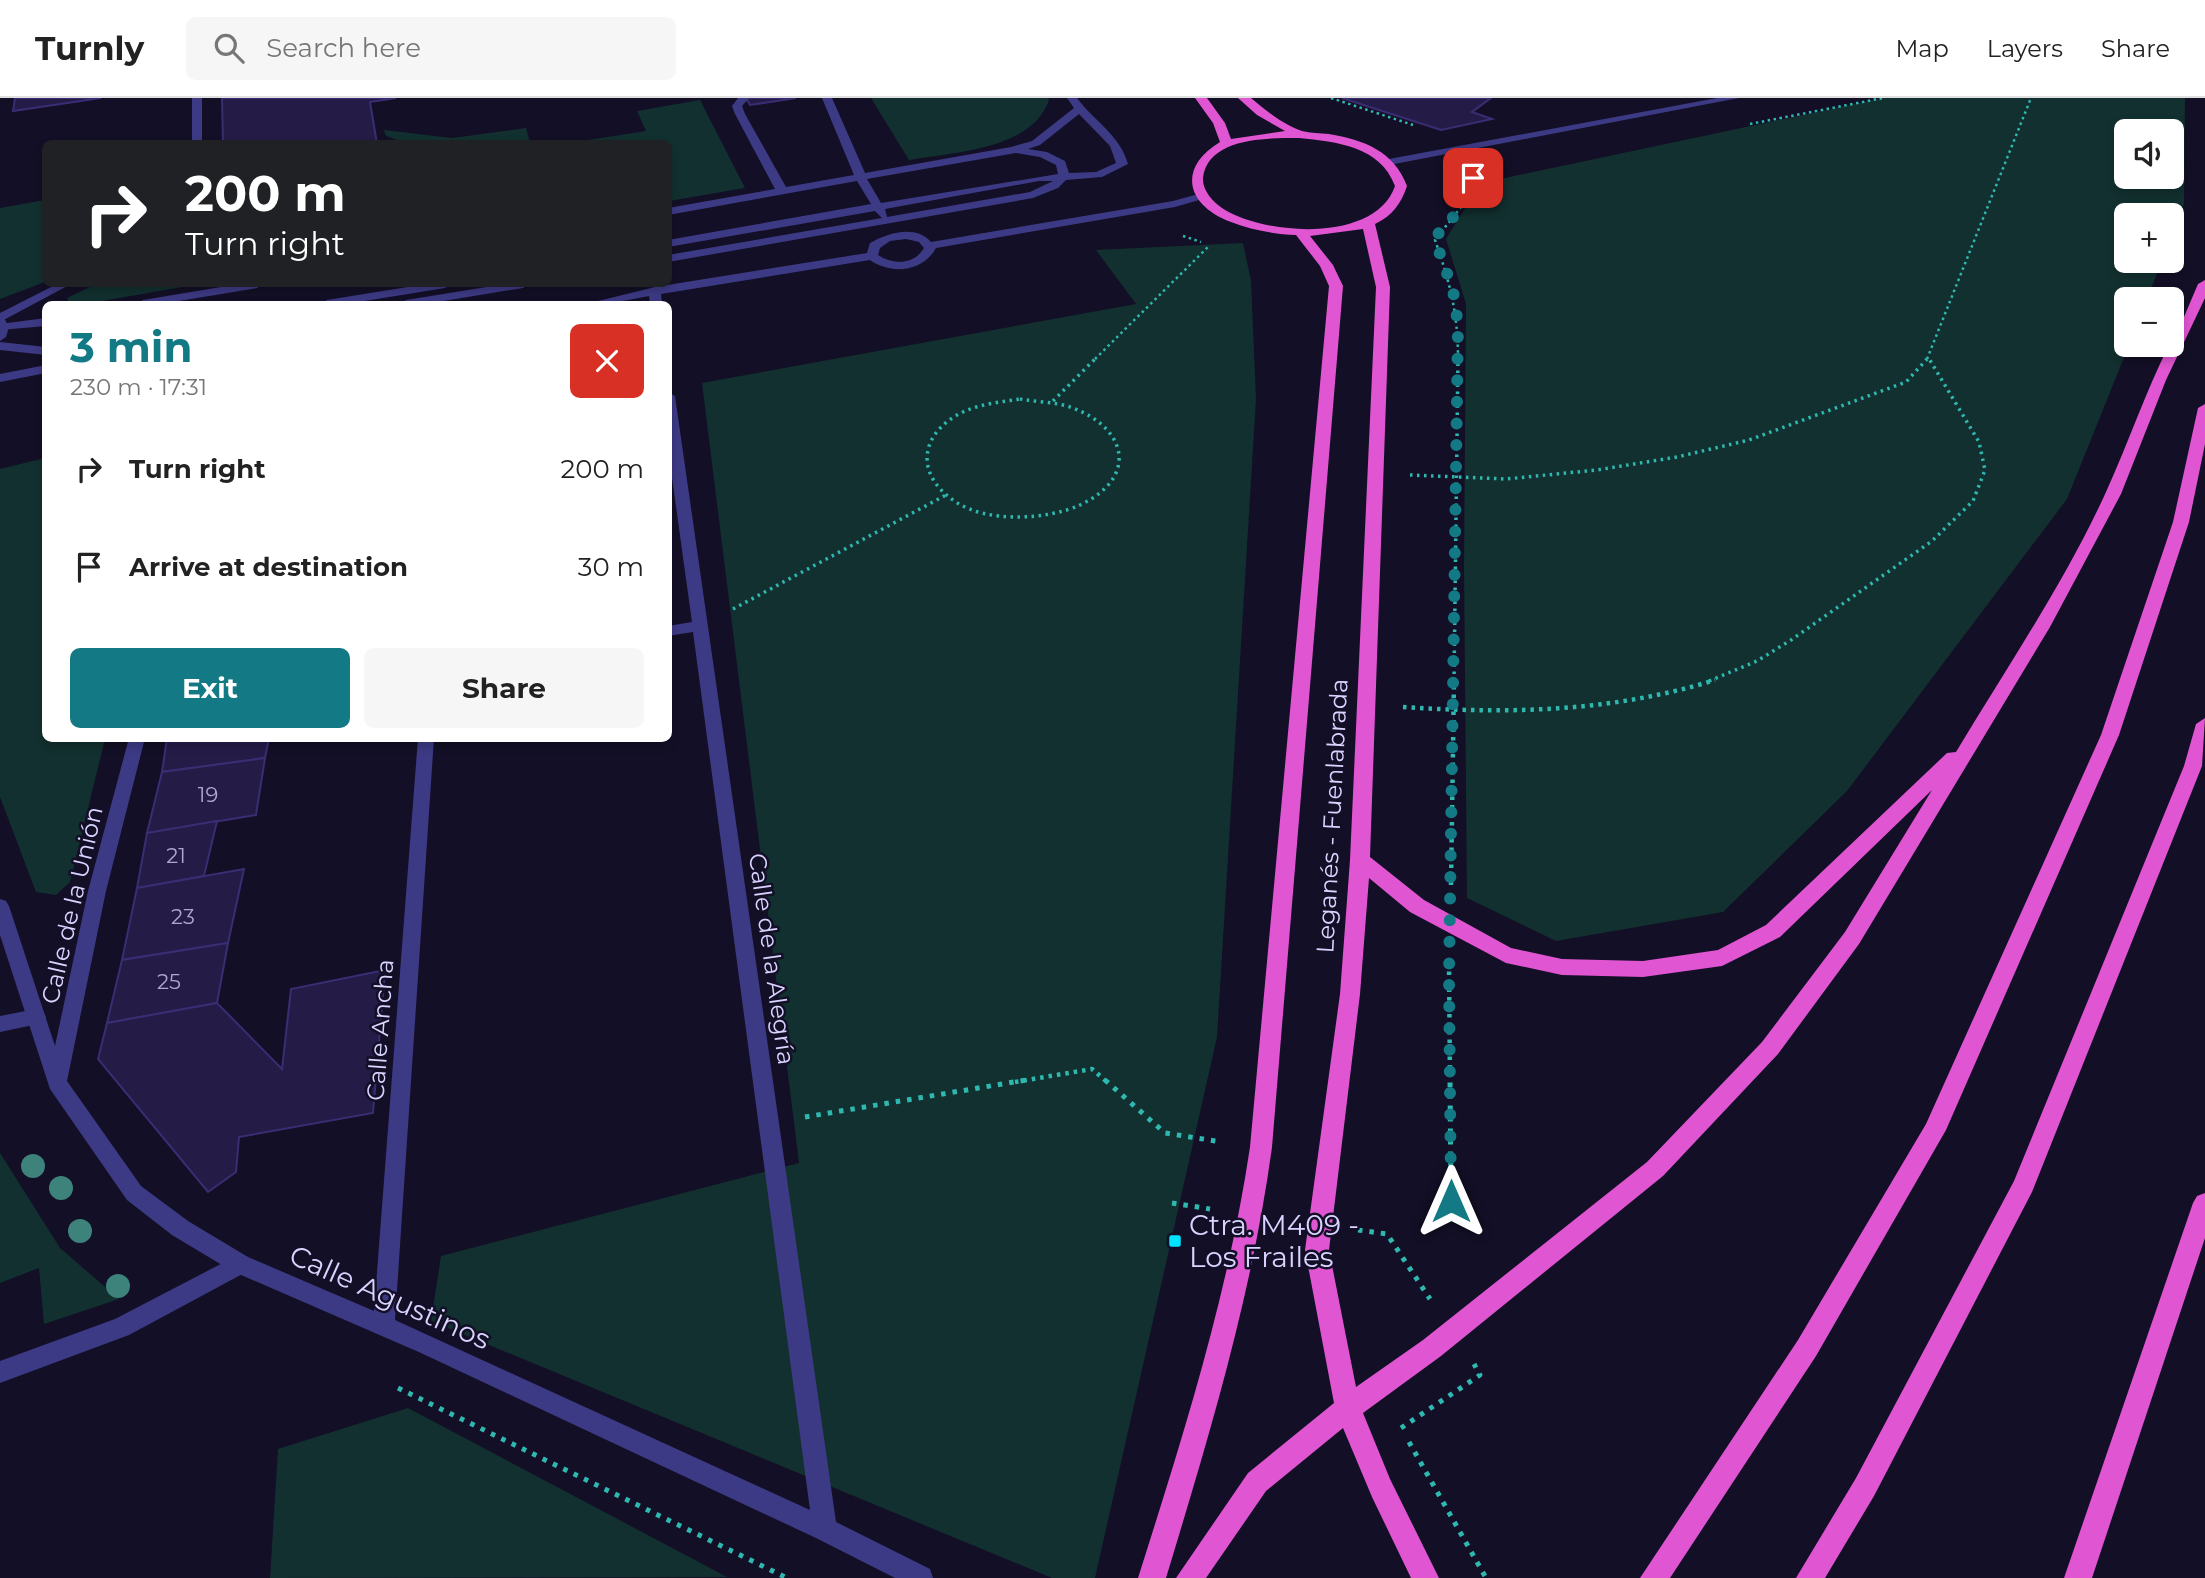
<!DOCTYPE html>
<meta charset="utf-8">
<style>
:root{--surface:#fff;--page:#f6f6f6;--text:#222;--muted:#767676;--line:#e0e0e0;--accent:#137a85}
body{margin:0;font-family:Montserrat,sans-serif;background:var(--page);color:var(--text);height:100vh;display:flex;flex-direction:column;font-size:26px;white-space:nowrap}
*{box-sizing:border-box;margin:0}
p{font-size:23px;color:var(--muted)}
.icon{flex:none;width:38px;height:38px;fill:none;stroke:currentColor;stroke-width:2;stroke-linecap:round;stroke-linejoin:round}
.map{position:relative;flex:1;overflow:hidden}
.panel{position:absolute;left:42px;top:203px;width:630px;height:441px;display:flex;flex-direction:column;background:var(--surface);border-radius:10px;box-shadow:0 4px 10px #0003}
.panel>*{flex:none}
.banner{position:absolute;left:42px;top:42px;width:630px;height:147px;border-radius:10px;box-shadow:0 4px 10px #0003;background:#202124;color:#fff;overflow:hidden}
.buttons{position:absolute;left:2114px;top:21px;display:grid;gap:14px}
.buttons a{display:grid;place-items:center;width:70px;height:70px;border-radius:10px;background:var(--surface);box-shadow:0 4px 10px #0003;font-size:35px}
.pin{position:absolute;display:grid;place-items:center;width:60px;height:60px;color:#fff;margin:-30px;border-radius:14px;box-shadow:0 4px 10px #0006}
.me{position:absolute;width:77px;margin:-38px;rotate:0deg;stroke-linejoin:round;filter:drop-shadow(0 0 5px #0008)}
.turn{display:flex;align-items:center;gap:24px;height:147px;padding:0 28px;font-size:32px}
.turn .icon{width:91px;height:91px;stroke-width:2.5}
.turn b{display:block;font-size:49px;line-height:60px}
.round{display:grid;place-items:center;flex:none;width:74px;height:74px;border-radius:10px;background:var(--page)}
.overview{display:flex;align-items:center;justify-content:space-between;height:119px;padding:0 28px}
h1{font-size:42px;font-weight:700;line-height:52px;color:var(--accent)}
.button{display:flex;gap:14px;margin-top:auto;padding:14px 28px}
.button a{flex:1;height:80px;border-radius:10px;background:var(--accent);color:#fff;font-size:28px;font-weight:700;line-height:80px;text-align:center}
.button a+a{background:var(--page);color:var(--text)}
ul{padding:0;list-style:none}
li{display:flex;align-items:center;gap:21px;height:98px;padding:0 28px}
li div{flex:1}
li b{display:block;font-size:26px}
li em{font-style:normal}
header{display:flex;align-items:center;gap:42px;box-sizing:border-box;height:98px;padding:0 35px;background:var(--surface);border-bottom:2px solid var(--line)}
header strong{font-size:33px}
nav{display:flex;gap:38px;margin-inline-start:auto;font-size:24px}
.search{width:490px;height:63px;background:var(--page);display:flex;align-items:center;gap:18px;box-sizing:border-box;padding:0 24px;border-radius:10px;color:var(--muted);font-size:26px}
.map>svg:first-child{display:block}
</style>
<header>
<strong>Turnly</strong>
<div class="search"><svg class="icon" aria-label="search" viewBox="0 0 24 24"><circle cx="10" cy="10" r="6"/><path d="M15 15l6 6"/></svg>Search here</div>
<nav><a>Map</a><a>Layers</a><a>Share</a></nav>
</header>
<div class="map">
<svg width="2205" height="1480" viewBox="0 0 2205 1480">
<rect width="100%" height="100%" fill="#130f26"/>
<g fill="#12302f" fill-rule="evenodd">
<path d="M871 0H1048L1049 2C1032 52 954 54 909 62Z"/>
<path d="M1883 0H2185L2184 106 2172 136V117H2126V163H2162L2147 201H2126L2129 247 2067 401 1847 693 1723 814 1556 843 1467 800 1464 469 1466 206 1446 141 1481 85ZM2126 33H2172V79H2126Z"/>
<polygon points="700,2 745,90 669,103 668,46 569,45 646,33 637,13"/>
<polygon points="526,30 530,45 408,46 386,38 384,32 452,40"/>
<polygon points="45,102 45,184 0,201 0,110"/>
<polygon points="1243,145 1251,183 1256,301 1217,939 1095,1480 1052,1480 431,1223 441,1158 799,1065 702,285 1136,206 1096,152"/>
<polygon points="96,186 199,186 85,206 69,206 67,200"/>
<polygon points="45,360 46,640 105,641 70,784 56,797 36,794 0,699 0,371"/>
<polygon points="0,1055 60,1150 119,1201 44,1226 39,1170 0,1185"/>
<polygon points="408,1310 727,1479 270,1480 278,1351"/>
</g>
<g fill="#241b47" stroke="#3b2d73" stroke-width="2">
<polygon points="15,0 101,0 13,13"/>
<polygon points="222,0 396,0 370,4 377,46 223,46"/>
<polygon points="746,0 796,0 750,7"/>
<polygon points="1342,0 1491,0 1472,14 1492,21 1441,32"/>
<polygon points="167,640 269,640 265,660 162,674"/>
<polygon points="265,660 256,717 147,735 162,674"/>
<polygon points="217,723 204,778 137,790 147,735"/>
<polygon points="244,771 228,845 122,862 137,790"/>
<polygon points="228,845 217,905 107,925 122,862"/>
<polygon points="385,872 373,1015 239,1039 236,1074 208,1094 98,961 107,925 217,905 282,971 291,891"/>
</g>
<g fill="none" stroke-linecap="round" stroke-linejoin="round">
<g stroke="#2fb8b0" stroke-width="2.5" stroke-dasharray="2.5 3.5" stroke-linecap="butt">
<polyline points="1331,0 1413,27"/>
<polyline points="1750,26 1883,0"/>
<polyline points="1183,138 1201,144"/>
<polyline points="1095,261 1210,147"/>
<path d="M1458 261C1458 215 1450 185 1435 142L1461 109 1467 83"/>
<polyline points="1927,261 2031,0"/>
</g>
<g stroke="#2fb8b0" stroke-width="3.5" stroke-dasharray="2.5 4.5" stroke-linecap="butt">
<path d="M1020 301C1037 304 1057 304 1073 310 1128 331 1138 380 1080 407 1047 422 987 425 956 404 914 377 919 335 963 314 980 306 1001 304 1020 301Z"/>
<polyline points="1053,303 1097,259"/>
<polyline points="1410,377 1506,381 1597,372 1677,359 1749,342 1906,284 1927,261"/>
<polyline points="733,511 946,397"/>
<polyline points="1454,583 1458,259"/>
<polyline points="1709,583 1757,563 1791,542 1932,443 1973,403 1985,372 1979,344 1928,259"/>
</g>
<g stroke="#2fb8b0" stroke-width="4.5" stroke-dasharray="3.5 5" stroke-linecap="butt">
<path d="M1403 609C1510 616 1612 614 1715 582"/>
<polyline points="1451,787 1454,582"/>
<polyline points="1449,865 1450,984"/>
<polyline points="1015,984 1092,971 1107,984"/>
</g>
<g stroke="#2fb8b0" stroke-width="5" stroke-dasharray="4.5 7" stroke-linecap="butt">
<polyline points="1105,982 1165,1035 1222,1044"/>
<polyline points="805,1019 1026,982"/>
<polyline points="1172,1105 1210,1111"/>
<polyline points="1439,1122 1449,1114 1451,1103 1450,982"/>
<polyline points="1358,1132 1387,1136 1430,1201"/>
<polyline points="398,1290 787,1480"/>
<polyline points="1401,1330 1480,1277 1474,1266"/>
<polyline points="1409,1344 1486,1480"/>
</g>
<g fill="#3d3a85" fill-rule="evenodd">
<rect x="192" y="0" width="10" height="46"/>
<path d="M738 0H749L742 8 745 16 786 89 854 77 822 0H832L865 75 1011 49 1032 43 1074 10 1067 0H1077C1094 23 1120 37 1128 66L1102 79 1066 82 1058 90 1033 100 668 164V157L882 120 875 113 668 149V142L871 106 857 83 668 117V110L775 91 735 16 732 8ZM1079 16 1110 48 1116 65 1096 74 1069 75 1065 63 1047 54 1028 51 1040 47ZM1016 55 1040 59 1056 67 1058 76 881 105 867 81ZM1039 83H1053L1030 94 887 119 885 111Z"/>
<polygon points="57,186 71,186 0,224 0,215"/>
<polygon points="239,186 263,186 257,190 161,206 137,206 143,202"/>
<polygon points="426,186 451,186 445,190 346,206 321,206 327,202"/>
<polygon points="505,186 529,186 523,190 425,206 400,206 406,202"/>
<polygon points="46,220 46,228 0,232 0,226"/>
<polygon points="0,244 46,249 46,257 0,252"/>
<polygon points="46,267 46,275 0,284 0,276"/>
</g>
<g fill="#3d3a85" fill-rule="evenodd">
<polygon points="36,911 43,913 46,919 43,925 0,934 0,918"/>
<polygon points="240,1156 248,1159 251,1166 248,1173 129,1237 0,1285 0,1263 115,1221"/>
</g>
<g fill="#3d3a85" fill-rule="evenodd">
<polygon points="1717,0 1739,0 1389,67 1384,64 1389,61"/>
<path d="M1202 95 1208 98 1206 100 1175 109 936 150C923 174 891 177 870 162L661 196 662 206H650L649 198 607 206H586L655 189 867 155 870 145C887 135 916 126 931 144L1173 103ZM906 141 919 144 924 150C914 167 893 167 878 157L880 150 890 143Z"/>
<polygon points="0,219 4,220 9,229 6,239 0,243"/>
<polygon points="668,294 675,298 836,1424 930,1471 933,1480 895,1480 816,1440 421,1255 232,1173 172,1137 127,1102 50,991 0,837 0,801 6,803 9,808 55,948 88,793 129,640 145,640 106,793 67,983 141,1088 188,1123 248,1159 374,1213 418,640 434,640 395,1222 810,1412 693,534 668,538 668,528 692,524 668,351"/>
</g>
<g fill="#e055d1" fill-rule="evenodd">
<path d="M1195 0H1207L1225 25 1231 41 1285 33 1257 17 1238 0H1251C1265 12 1284 27 1302 33 1310 35 1320 35 1329 36 1364 42 1394 53 1407 88 1401 106 1392 118 1375 126L1390 189 1370 759 1424 802 1511 850 1562 861 1643 863 1718 852 1766 827 1947 655 1956 654C2006 571 2066 482 2106 394 2128 346 2145 295 2169 247H2172L2198 186 2205 182V200L2166 282 2121 396 2050 529 1859 846 1778 956 1663 1078 1441 1258 1363 1315 1390 1381 1439 1480H1411L1372 1399 1343 1330 1266 1393 1206 1480H1176L1248 1375 1334 1305 1305 1152 1340 896 1350 762 1376 189 1363 131 1310 138 1333 167 1343 188 1272 1049C1252 1197 1209 1338 1166 1480H1138C1183 1338 1228 1197 1250 1049L1329 188 1320 168 1296 137C1274 136 1251 132 1231 124 1186 107 1177 70 1220 44L1213 25ZM1299 40C1337 44 1380 48 1395 88 1376 145 1264 138 1222 110 1213 104 1202 92 1203 80 1208 39 1269 40 1299 40ZM1932 692 1845 834 1762 944 1647 1064 1423 1242 1356 1289 1329 1152 1360 896 1369 780 1410 814 1506 865 1562 877 1643 879 1722 868 1780 839Z"/>
<polygon points="2205,306 2205,346 2189,424 2119,637 1946,1032 1816,1258 1670,1480 1640,1480 1798,1242 1926,1026 2101,637 2173,424 2198,310"/>
<polygon points="2205,620 2202,668 2032,1094 1874,1398 1825,1480 1796,1480 1856,1380 2014,1083 2184,668 2196,626"/>
<polygon points="2205,1095 2205,1140 2092,1480 2064,1480 2193,1105 2197,1098"/>
</g>
</g>
<g fill="#3d827b">
<circle cx="33" cy="1068" r="12"/>
<circle cx="61" cy="1090" r="12"/>
<circle cx="80" cy="1133" r="12"/>
<circle cx="118" cy="1188" r="12"/>
</g>
<g fill="none" stroke-linecap="round" stroke-linejoin="round">
<path stroke="#137a85" stroke-width="12" stroke-dasharray="0 21.6" d="M1451 1103 1449 879 1458 227 1453 192 1435 142C1446 118 1464 122 1464 86L1473 80"/>
</g>
<rect fill="#00e5ff" stroke="#130f26" stroke-width="2.5" x="1168" y="1136" width="14" height="14" rx="3.5"/>
<g text-anchor="middle" dominant-baseline="central" stroke-width="5" stroke-linejoin="round" paint-order="stroke">
<g font-size="21" fill="#aca6d1">
<text x="208" y="696">19</text>
<text x="176" y="757">21</text>
<text x="183" y="818">23</text>
<text x="169" y="883">25</text>
</g>
<g font-size="24" fill="#d9d4ff" stroke="#130f26">
<text transform="translate(1332 718) rotate(-87)">Leganés - Fuenlabrada</text>
<text transform="translate(72 807) rotate(-77)">Calle de la Unión</text>
<text transform="translate(772 861) rotate(82)">Calle de la Alegría</text>
<text transform="translate(380 932) rotate(-86)">Calle Ancha</text>
</g>
<g font-size="28" fill="#d9d4ff" stroke="#130f26" text-anchor="start">
<text x="1189" y="1127">Ctra. M409 -<tspan x="1189" dy="32">Los Frailes</tspan></text>
</g>
<g font-size="28" fill="#d9d4ff" stroke="#130f26">
<text transform="translate(390 1199) rotate(24)">Calle Agustinos</text>
</g>
</g>
</svg>
<div class="buttons">
<a><svg class="icon" aria-label="sound" viewBox="0 0 24 24"><path d="M4 9h4l5-4v14l-5-4H4zM17 9q2 3 0 6"/></svg></a>
<a>+</a>
<a>−</a>
</div>
<div class="pin" style="left:1473px;top:80px;background:#d93025"><svg class="icon" aria-label="arrive" viewBox="0 0 24 24"><path d="M6 21V4h12l-3 4 3 4H6"/></svg></div>
<svg class="me" style="left:1451px;top:1103px" viewBox="-20 -20 40 40"><path d="M0-17L14 15 0 8-14 15z" fill="#137a85" stroke="#fff" stroke-width="4"/></svg>
<div class="banner">
<div class="turn"><svg class="icon" aria-label="right" viewBox="0 0 24 24"><path d="M7 20v-9h11M14 6l5 5-5 5"/></svg><div><b>200 m</b>Turn right</div></div>
</div>
<section class="panel">
<div class="overview"><div><h1>3 min</h1><p>230 m · 17:31</p></div><a class="round" style="background:#d93025;color:#fff"><svg class="icon" aria-label="close" viewBox="0 0 24 24"><path d="M6 6l12 12M18 6L6 18"/></svg></a></div>
<ul>
<li><svg class="icon" aria-label="right" viewBox="0 0 24 24"><path d="M7 20v-9h11M14 6l5 5-5 5"/></svg><div><b>Turn right</b></div><em>200 m</em></li>
<li><svg class="icon" aria-label="arrive" viewBox="0 0 24 24"><path d="M6 21V4h12l-3 4 3 4H6"/></svg><div><b>Arrive at destination</b></div><em>30 m</em></li>
</ul>
<div class="button"><a>Exit</a><a>Share</a></div>
</section>
</div>
